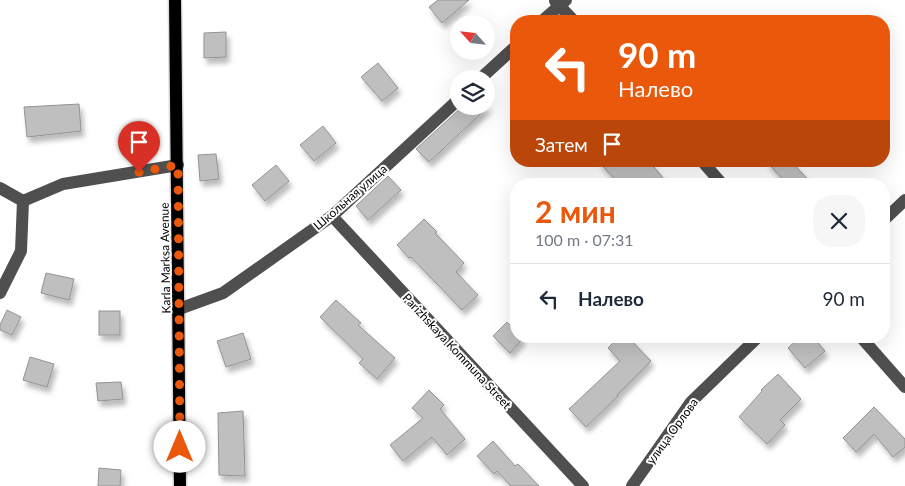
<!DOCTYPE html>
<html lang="ru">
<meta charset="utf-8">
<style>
:root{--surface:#fff;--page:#f6f6f7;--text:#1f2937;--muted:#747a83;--line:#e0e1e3;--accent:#ea580c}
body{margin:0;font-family:Lato,sans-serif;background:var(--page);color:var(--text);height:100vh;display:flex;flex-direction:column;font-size:19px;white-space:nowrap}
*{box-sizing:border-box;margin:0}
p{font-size:16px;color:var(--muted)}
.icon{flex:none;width:28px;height:28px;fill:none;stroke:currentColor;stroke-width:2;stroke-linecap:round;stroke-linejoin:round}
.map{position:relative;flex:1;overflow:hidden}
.details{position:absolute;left:510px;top:178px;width:380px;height:165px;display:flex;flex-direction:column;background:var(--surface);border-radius:20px;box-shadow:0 5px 20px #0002}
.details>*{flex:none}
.banner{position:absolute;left:510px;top:15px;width:380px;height:152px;border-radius:20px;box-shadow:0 5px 20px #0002;background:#ea580c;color:#fff;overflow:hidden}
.needle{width:32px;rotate:297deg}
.controls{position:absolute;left:450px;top:15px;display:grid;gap:10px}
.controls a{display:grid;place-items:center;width:45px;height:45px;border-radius:50%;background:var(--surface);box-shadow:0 5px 20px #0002;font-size:25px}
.pin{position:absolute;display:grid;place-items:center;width:42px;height:42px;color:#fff;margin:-51px -21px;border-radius:50% 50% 50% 0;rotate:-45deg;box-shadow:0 0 5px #0007}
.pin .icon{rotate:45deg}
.me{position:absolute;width:55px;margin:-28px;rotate:0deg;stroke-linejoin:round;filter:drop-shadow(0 0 4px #0008)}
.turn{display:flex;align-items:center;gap:18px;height:105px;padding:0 25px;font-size:22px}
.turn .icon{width:65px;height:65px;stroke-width:2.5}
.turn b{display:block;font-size:35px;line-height:42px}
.then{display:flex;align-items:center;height:48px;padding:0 25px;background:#0003;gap:10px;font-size:19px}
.round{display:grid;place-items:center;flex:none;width:52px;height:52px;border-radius:20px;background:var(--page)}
.head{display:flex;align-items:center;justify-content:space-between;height:85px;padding:0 25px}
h1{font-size:30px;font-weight:700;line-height:38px;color:var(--accent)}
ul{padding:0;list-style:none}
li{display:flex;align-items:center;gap:15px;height:70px;padding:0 25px;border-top:1px solid var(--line)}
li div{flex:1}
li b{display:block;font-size:19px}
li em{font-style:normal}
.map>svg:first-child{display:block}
</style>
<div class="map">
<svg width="905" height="486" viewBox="0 0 905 486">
<defs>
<filter id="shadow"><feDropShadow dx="3" dy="5.5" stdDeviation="2.5" flood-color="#0004"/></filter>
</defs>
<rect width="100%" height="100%" fill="#fff"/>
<g fill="#bfbfbf" stroke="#939393" filter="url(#shadow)">
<polygon points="438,0 469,0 442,23 429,7"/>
<polygon points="226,32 226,57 204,58 204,33"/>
<polygon points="378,63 398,88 382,101 361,77"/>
<polygon points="79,104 81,131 27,137 24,107"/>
<polygon points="463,106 489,106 429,162 416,149"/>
<polygon points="323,126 336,143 314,161 300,145"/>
<polygon points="216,154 219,179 200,181 198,155"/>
<polygon points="598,161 649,161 668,184 619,184"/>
<polygon points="766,161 791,161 812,184 787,184"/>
<polygon points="276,165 289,181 265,201 252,185"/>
<polygon points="388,176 401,190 368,220 356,206"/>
<polygon points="424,219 437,232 435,233 464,263 456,272 478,295 462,310 411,257 409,258 397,245"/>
<polygon points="46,273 74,279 69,300 41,293"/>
<polygon points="336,300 361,323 358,325 395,358 377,379 359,363 363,359 320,317"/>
<polygon points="7,310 21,317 12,335 0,330 0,325"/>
<rect x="99" y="311" width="21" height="24"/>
<polygon points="507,322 516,332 516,336 521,336 523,338 510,353 493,336"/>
<polygon points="243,333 251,359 226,367 217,341"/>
<polygon points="620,336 627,336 651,361 617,395 618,396 586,427 569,409 620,361 608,348"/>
<polygon points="801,336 812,336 825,351 805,368 788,348"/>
<polygon points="30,357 54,364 47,387 23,380"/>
<polygon points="778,374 801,399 780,420 785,425 767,444 739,417 762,391 761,390"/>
<polygon points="121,382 123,399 98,401 96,383"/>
<polygon points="429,390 444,405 440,409 465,439 447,455 432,437 403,461 390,445 423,418 412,408"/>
<polygon points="874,407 905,439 905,447 893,457 874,434 856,452 843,438"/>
<polygon points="243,411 245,476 219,475 218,413"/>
<polygon points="493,441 515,466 518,464 539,486 511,486 497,471 494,474 477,456"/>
<polygon points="99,468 121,470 120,486 98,486"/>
</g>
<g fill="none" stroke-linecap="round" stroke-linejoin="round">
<g stroke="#dbdbdb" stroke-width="15">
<polyline id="major" points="175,0 180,486"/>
</g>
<g stroke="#4f4f4f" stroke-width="12">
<polyline points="555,1 574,21"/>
<polyline points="542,21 566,0"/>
<polyline points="480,79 516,46"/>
<polyline points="702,161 722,184"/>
<polyline points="0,188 23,201"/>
<polyline points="23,201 63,184 178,165"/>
<polyline points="332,216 583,486"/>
<polyline points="884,220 905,200"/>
<polyline points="0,293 21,251 23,201"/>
<polyline points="179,309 223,293 332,216 459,99"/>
<polyline points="860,336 905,387"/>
<polyline points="632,486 691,402 759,336"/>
</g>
<use href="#major" stroke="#000" stroke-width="12"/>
</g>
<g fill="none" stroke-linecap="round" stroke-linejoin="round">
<polyline stroke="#ea580c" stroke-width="9" stroke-dasharray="0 16.2" points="139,172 178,165 180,447"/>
</g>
<g text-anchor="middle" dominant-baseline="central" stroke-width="4" stroke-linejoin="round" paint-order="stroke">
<g font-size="12" fill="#000" stroke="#fff">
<text transform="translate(350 197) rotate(-41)">Школьная улица</text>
<text transform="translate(165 258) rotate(-91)">Karla Marksa Avenue</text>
<text transform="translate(457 351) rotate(47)">Parizhskaya Kommuna Street</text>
<text transform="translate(672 431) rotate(-54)">улица Орлова</text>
</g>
</g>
</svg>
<div class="controls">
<a><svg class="needle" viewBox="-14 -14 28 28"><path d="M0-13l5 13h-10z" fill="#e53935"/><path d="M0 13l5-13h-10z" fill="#747a83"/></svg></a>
<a><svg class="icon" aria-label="layers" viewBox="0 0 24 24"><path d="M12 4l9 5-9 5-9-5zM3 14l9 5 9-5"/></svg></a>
</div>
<div class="pin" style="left:139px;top:172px;background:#d93025"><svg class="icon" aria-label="arrive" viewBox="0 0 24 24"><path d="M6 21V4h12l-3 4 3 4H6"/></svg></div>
<svg class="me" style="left:180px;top:447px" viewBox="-20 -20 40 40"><circle r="19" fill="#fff"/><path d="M0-13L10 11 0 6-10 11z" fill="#ea580c"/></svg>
<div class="banner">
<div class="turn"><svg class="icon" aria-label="left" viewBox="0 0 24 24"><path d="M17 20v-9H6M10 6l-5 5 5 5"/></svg><div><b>90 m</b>Налево</div></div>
<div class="then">Затем<svg class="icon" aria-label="arrive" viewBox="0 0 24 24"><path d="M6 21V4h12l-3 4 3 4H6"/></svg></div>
</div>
<section class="details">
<div class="head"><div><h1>2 мин</h1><p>100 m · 07:31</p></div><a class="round"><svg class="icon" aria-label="close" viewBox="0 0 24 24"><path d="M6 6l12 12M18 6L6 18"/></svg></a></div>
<ul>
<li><svg class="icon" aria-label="left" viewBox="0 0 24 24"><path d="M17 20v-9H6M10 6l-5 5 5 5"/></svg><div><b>Налево</b></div><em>90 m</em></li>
</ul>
</section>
</div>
